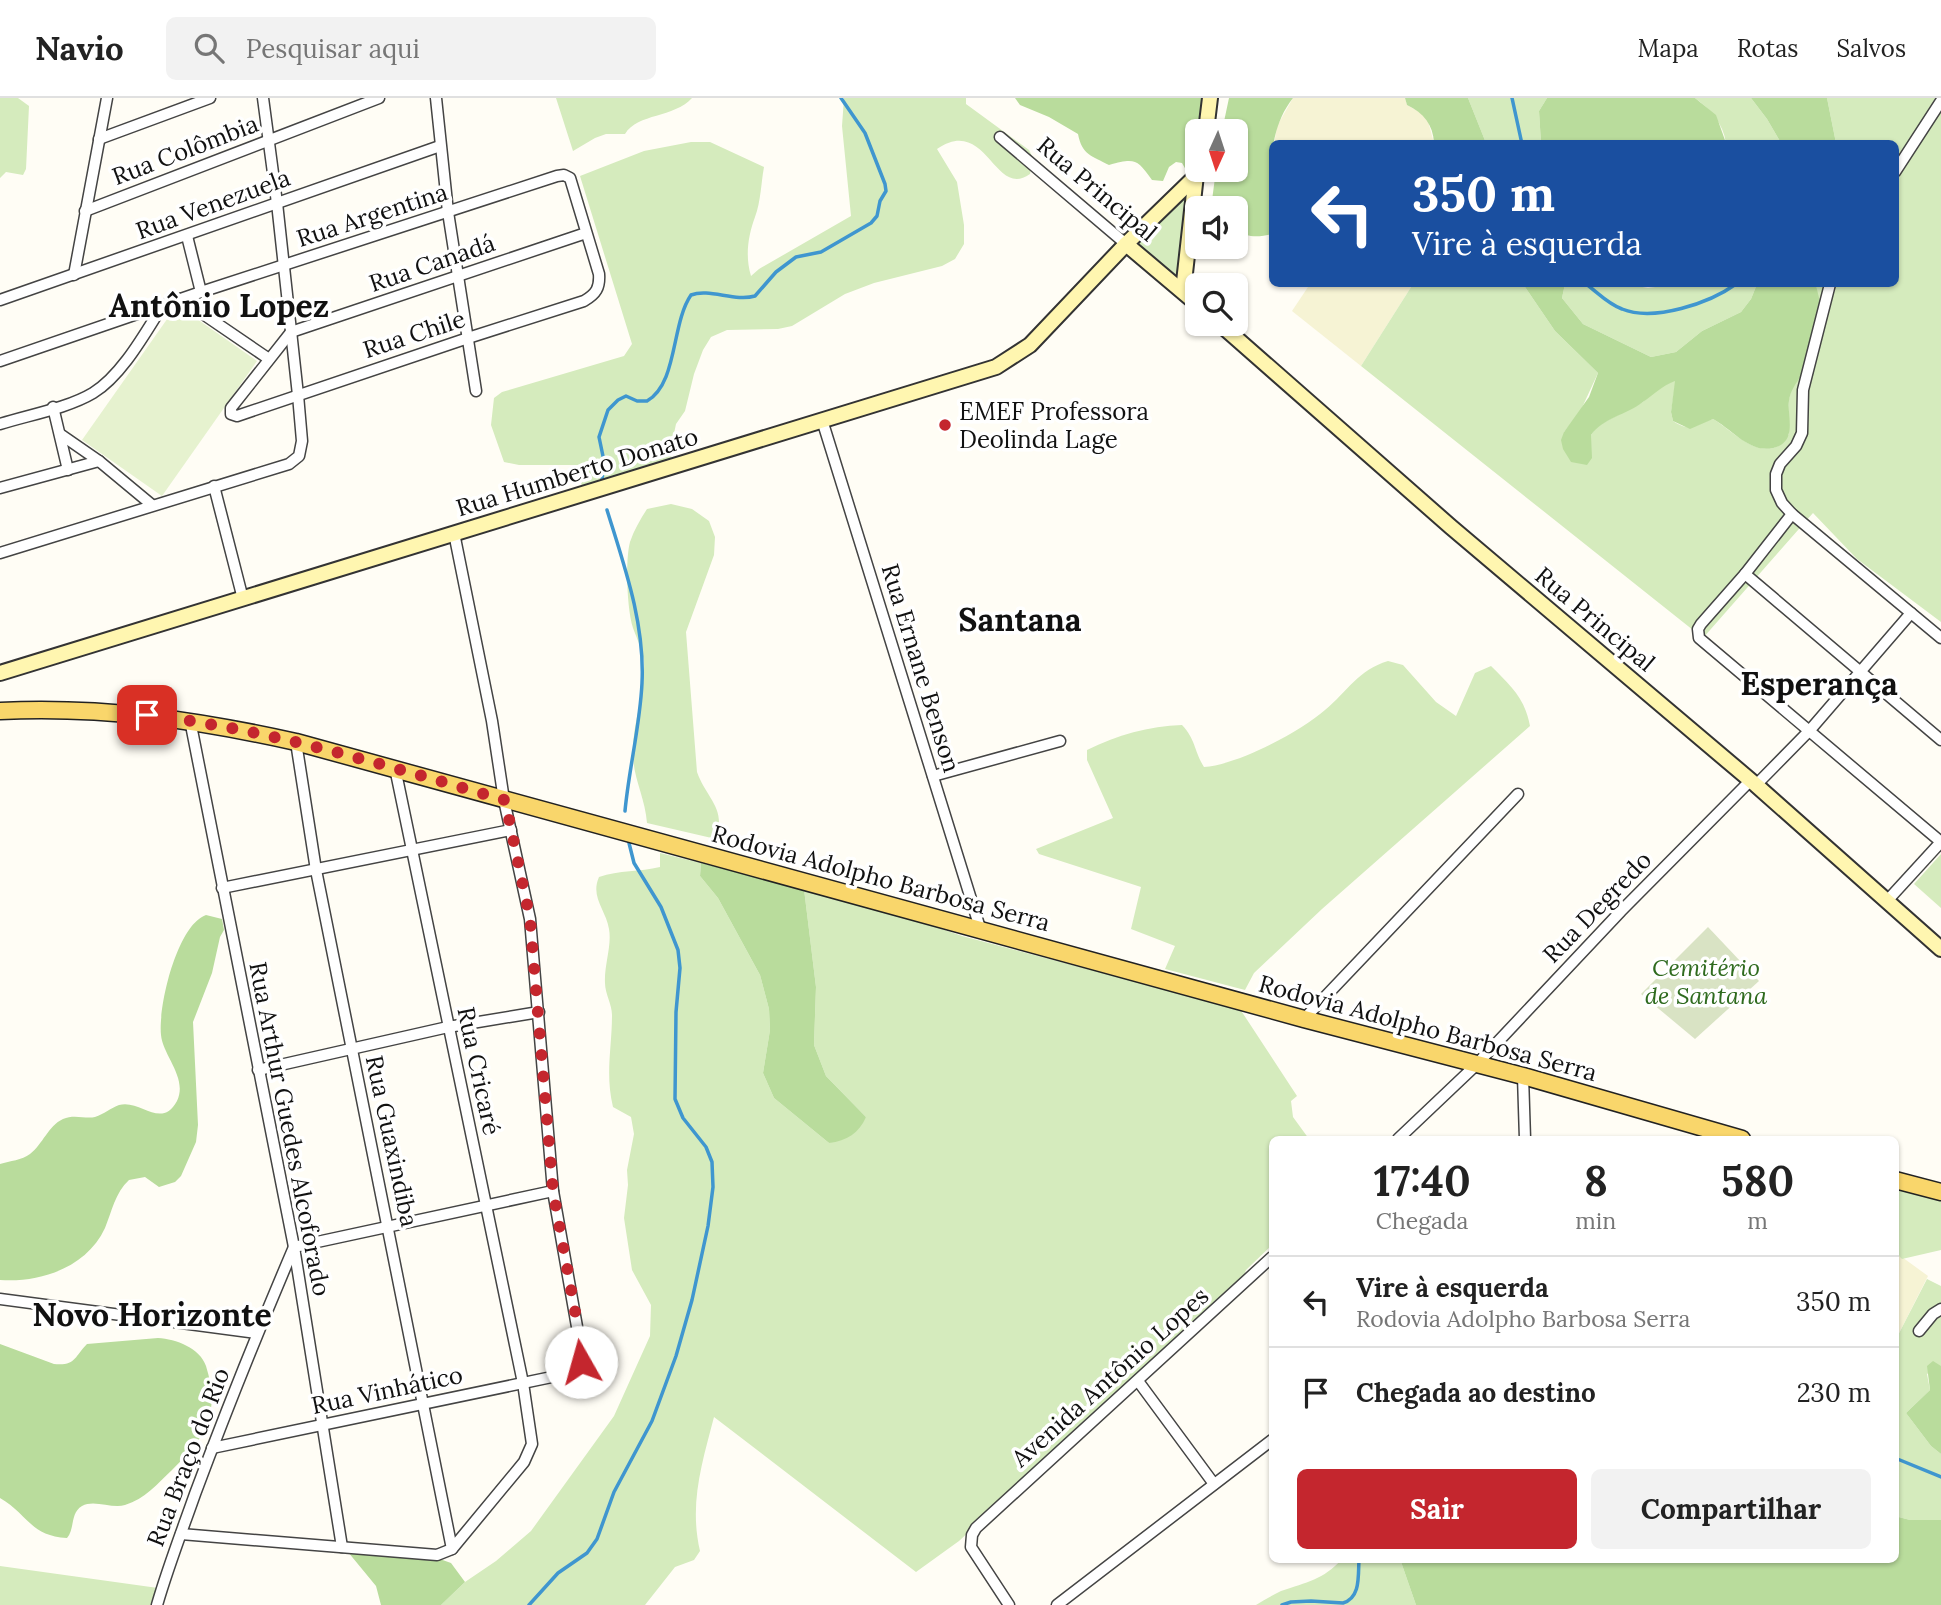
<!DOCTYPE html>
<html lang="pt">
<meta charset="utf-8">
<style>
:root{--surface:#fff;--page:#f2f2f2;--text:#222;--muted:#767676;--line:#e0e0e0;--accent:#c4262e}
body{margin:0;font-family:Lora,serif;background:var(--page);color:var(--text);height:100vh;display:flex;flex-direction:column;font-size:26px;white-space:nowrap}
*{box-sizing:border-box;margin:0}
p{font-size:23px;color:var(--muted)}
.icon{flex:none;width:38px;height:38px;fill:none;stroke:currentColor;stroke-width:2;stroke-linecap:round;stroke-linejoin:round}
.map{position:relative;flex:1;overflow:hidden}
.drawer{position:absolute;left:1269px;top:1038px;width:630px;height:427px;display:flex;flex-direction:column;background:var(--surface);border-radius:10px;box-shadow:0 2px 5px #0004}
.drawer>*{flex:none}
.hud{position:absolute;left:1269px;top:42px;width:630px;height:147px;border-radius:10px;box-shadow:0 2px 5px #0004;background:#1a4fa0;color:#fff;overflow:hidden}
.needle{width:46px;rotate:183deg}
.fabs{position:absolute;left:1185px;top:21px;display:grid;gap:14px}
.fabs a{display:grid;place-items:center;width:63px;height:63px;border-radius:10px;background:var(--surface);box-shadow:0 2px 5px #0004;font-size:35px}
.pin{position:absolute;display:grid;place-items:center;width:60px;height:60px;color:#fff;margin:-30px;border-radius:14px;box-shadow:0 4px 10px #0006}
.me{position:absolute;width:77px;margin:-38px;rotate:353deg;stroke-linejoin:round;filter:drop-shadow(0 0 5px #0008)}
.turn{display:flex;align-items:center;gap:24px;height:147px;padding:0 28px;font-size:32px}
.turn .icon{width:91px;height:91px;stroke-width:2.5}
.turn b{display:block;font-size:49px;line-height:60px}
.eta{display:flex;justify-content:space-evenly;align-items:center;height:119px;text-align:center}
.eta b{font-size:42px;font-weight:700;line-height:49px}
.button{display:flex;gap:14px;margin-top:auto;padding:14px 28px}
.button a{flex:1;height:80px;border-radius:10px;background:var(--accent);color:#fff;font-size:28px;font-weight:700;line-height:80px;text-align:center}
.button a+a{background:var(--page);color:var(--text)}
ul{padding:0;list-style:none}
li{display:flex;align-items:center;gap:21px;height:91px;padding:0 28px;border-top:2px solid var(--line)}
li div{flex:1}
li b{display:block;font-size:26px}
li em{font-style:normal}
header{display:flex;align-items:center;gap:42px;box-sizing:border-box;height:98px;padding:0 35px;background:var(--surface);border-bottom:2px solid var(--line)}
header strong{font-size:33px}
nav{display:flex;gap:38px;margin-inline-start:auto;font-size:24px}
.search{width:490px;height:63px;background:var(--page);display:flex;align-items:center;gap:18px;box-sizing:border-box;padding:0 24px;border-radius:10px;color:var(--muted);font-size:26px}
.map>svg:first-child{display:block}
</style>
<header>
<strong>Navio</strong>
<div class="search"><svg class="icon" aria-label="search" viewBox="0 0 24 24"><circle cx="10" cy="10" r="6"/><path d="M15 15l6 6"/></svg>Pesquisar aqui</div>
<nav><a>Mapa</a><a>Rotas</a><a>Salvos</a></nav>
</header>
<div class="map">
<svg width="1941" height="1507" viewBox="0 0 1941 1507">
<rect width="100%" height="100%" fill="#fffdf5"/>
<g fill="#f6f3d4">
<polygon points="1293,0 1405,0 1407,7 1423,16 1428,23 1434,45 1274,46 1277,28"/>
<polygon points="1310,186 1413,186 1361,268 1292,213"/>
<polygon points="1895,1154 1928,1178 1895,1243"/>
</g>
<g fill="#d5ebbd">
<polygon points="0,0 18,0 29,8 26,71 23,77 6,74 0,80"/>
<path d="M556 0H692C674 20 638 15 625 36H606L595 40 573 53Z"/>
<path d="M844 0H966V6L1029 52 1033 60 1030 76C994 102 987 17 937 51L957 84 964 127V146L955 161 942 168 874 185 845 196 792 228 778 231 727 232 711 239 703 252 694 276 685 313 676 326 672 345 671 364 582 390 578 367H519L504 364 491 327 494 300 502 294 624 258 632 246 580 78 644 53 691 44H710L764 69C761 85 761 103 755 119 748 138 745 158 751 178L759 171 851 118 842 28Z"/>
<polygon points="1468,0 1547,0 1539,13 1541,45 1486,45"/>
<path d="M1695 0H1751L1767 21 1781 45H1726C1723 25 1711 12 1695 0Z"/>
<path d="M1827 0H1941V524L1857 461 1813 415 1703 540 1361 268 1413 186H1523L1555 233 1598 275 1580 314 1564 334 1591 346V337L1597 328 1643 304 1658 290 1676 282 1671 314 1673 323C1693 336 1694 326 1713 321 1729 330 1756 360 1778 348 1782 346 1786 340 1789 336V301L1817 196 1816 186H1895V46L1836 45Z"/>
<polygon points="1185,97 1177,180 1135,143"/>
<polygon points="1565,186 1626,186 1648,190 1677,186 1757,186 1751,201 1741,214 1702,233 1676,254 1651,259 1583,226 1562,200"/>
<path d="M671 406 692 411 709 423 715 439 714 457 686 534 697 674C706 700 727 710 716 741L647 725C645 698 632 679 633 652 633 625 644 598 644 571 645 556 638 544 633 530 627 512 625 463 630 444 634 432 640 422 647 411Z"/>
<path d="M1388 563 1403 567 1436 604 1456 618 1475 575 1491 568C1510 587 1525 600 1530 628L1322 811 1254 875 1245 892 1165 871 1175 848 1131 831 1141 789 1039 756 1036 751 1113 720 1087 662V652C1117 637 1149 628 1182 627 1196 642 1194 653 1204 669 1237 667 1300 634 1325 612 1348 593 1358 572 1388 563Z"/>
<path d="M660 755 701 765 700 778 718 800 760 877 769 911 770 932 763 975 774 1000 829 1045 866 1019 826 978 814 947 816 889 804 791 899 816 962 838 1240 911 1297 998 1291 1003 1293 1019 1309 1041H1272V1147L1246 1172 1243 1180 959 1443 916 1474 714 1319C702 1365 689 1406 700 1453L694 1462 675 1469 645 1507H441L465 1484 496 1463 531 1433 614 1318 650 1238 651 1207 632 1172 624 1120 628 1087 627 1072 634 1036 631 1019 613 1009C605 976 612 950 612 917 612 906 605 896 605 885 604 867 612 848 609 831 606 812 590 799 599 779 619 772 640 774 660 769Z"/>
<polygon points="1941,756 1941,810 1914,786"/>
<polygon points="1895,1088 1941,1100 1941,1152 1902,1161 1895,1154"/>
<polygon points="1927,1181 1941,1188 1941,1268 1927,1276 1930,1292 1906,1315 1931,1348 1941,1356 1941,1422 1910,1422 1895,1418 1895,1243"/>
<path d="M1342 1461H1400L1416 1507H1256C1264 1502 1273 1497 1281 1493 1307 1484 1323 1482 1342 1461Z"/>
<polygon points="0,1468 158,1490 153,1507 0,1507"/>
</g>
<g fill="#b9dc9c">
<path d="M1015 0H1215L1210 33H1197V69L1193 73 1186 72 1182 65 1176 64 1169 69 1163 83 1152 82C1137 61 1135 60 1109 67 1092 58 1082 57 1078 36L1049 19 1020 7Z"/>
<path d="M1229 0H1293C1263 38 1272 89 1272 136 1258 139 1248 141 1236 130V110H1211L1216 72H1236V33H1222Z"/>
<path d="M1405 0H1468L1486 45H1434C1433 27 1424 15 1407 7Z"/>
<polygon points="1547,0 1695,0 1716,17 1726,45 1541,45 1539,13"/>
<polygon points="1751,0 1827,0 1836,45 1781,45 1767,21"/>
<path d="M1523 186H1565L1562 200 1583 226 1651 259 1676 254 1702 233 1741 214 1751 201 1757 186H1816C1817 194 1821 204 1821 212 1821 223 1809 258 1805 270 1801 280 1793 287 1790 298 1785 313 1798 339 1779 348 1753 360 1732 331 1713 321L1690 331 1673 323 1671 314 1675 283C1660 289 1656 295 1643 304 1626 317 1603 320 1591 337L1592 360 1587 367 1571 364 1563 351 1561 342 1564 334 1589 299 1598 275 1555 233Z"/>
<path d="M701 765 804 791 816 889 814 947 826 978 866 1019C859 1035 847 1043 829 1045L774 1000 763 975 770 932 769 911 760 877 718 800 700 778Z"/>
<path d="M206 817 222 821 224 832 220 839 212 875 193 924 198 1027 196 1044 181 1078 175 1084 159 1089 145 1079 129 1082C115 1095 112 1113 105 1130 87 1169 41 1185 0 1182V1066C10 1063 22 1062 30 1056 43 1046 48 1028 63 1021 74 1016 85 1021 95 1019 104 1016 111 1010 119 1007 141 1001 161 1032 177 1003 188 980 163 958 161 937 158 909 177 827 206 817Z"/>
<path d="M158 1240C176 1241 200 1250 206 1268 221 1316 205 1340 172 1372 157 1386 145 1401 125 1407 112 1411 94 1401 82 1408 70 1415 75 1431 67 1440 30 1438 28 1416 0 1400V1246L54 1266C76 1268 74 1259 87 1246Z"/>
<polygon points="1933,1263 1941,1268 1941,1356 1931,1348 1906,1315 1930,1292 1927,1268"/>
<polygon points="1895,1418 1910,1422 1941,1422 1941,1507 1416,1507 1400,1461 1895,1461"/>
<polygon points="348,1454 437,1460 451,1465 465,1484 441,1507 381,1507 376,1488"/>
</g>
<polygon fill="#d9e3c4" points="1708,829 1759,883 1695,941 1641,896"/>
<polygon fill="#e6f2cf" points="177,207 257,263 162,398 82,342"/>
<g fill="none" stroke-linecap="round" stroke-linejoin="round">
<g stroke="#3f96cf" stroke-width="3.5">
<polyline points="1512,0 1522,46"/>
<path d="M1586 186C1597 194 1608 206 1622 211 1654 224 1710 205 1736 186"/>
<path d="M602 382 604 363 599 339 608 312 618 302 626 298 637 303H647C678 285 671 226 691 197 709 190 735 204 755 198L776 174 796 159 821 154 871 125 877 118 880 103 886 93 885 86 865 35 841 0"/>
<path d="M607 412C624 467 645 525 642 585 640 628 629 670 625 713"/>
<polyline points="1895,1360 1941,1379"/>
<polyline points="529,1507 558,1475 587,1455 597,1441 614,1394 652,1323 676,1258 692,1202 708,1128 713,1089 712,1064 706,1049 683,1020 675,1001 676,914 680,870 678,852 661,809 634,765 629,745"/>
<path d="M1282 1507 1291 1504 1311 1503 1343 1505C1361 1500 1358 1477 1359 1461"/>
</g>
<g stroke="#444" stroke-width="13">
<g id="street">
<polyline points="436,0 448,114 476,293"/>
<polyline points="1000,39 1126,146"/>
<polyline points="99,41 210,0"/>
<polyline points="1895,74 1941,3"/>
<polyline points="85,113 379,0"/>
<polyline points="187,138 201,194"/>
<polyline points="74,177 107,0"/>
<polyline points="1830,186 1803,292 1802,335 1796,348 1780,366 1776,376 1776,392 1782,405 1792,416 1941,540"/>
<polyline points="181,201 269,261"/>
<polyline points="0,202 440,48"/>
<path d="M0 263 201 194 557 78 564 77 570 80 599 176C600 190 596 196 584 203L468 240 237 318 231 316V310L291 234 586 135"/>
<polyline points="53,309 68,372"/>
<polyline points="822,322 980,830"/>
<path d="M0 326C29 317 68 310 93 295 121 278 144 237 161 210"/>
<polyline points="60,336 99,363 152,407"/>
<polyline points="214,388 243,501"/>
<polyline points="0,390 99,363"/>
<polyline points="1792,416 1745,476 1701,526 1698,531 1699,540 1941,744"/>
<polyline points="0,455 289,366 299,358 302,343 298,297 277,105 263,0"/>
<polyline points="1745,476 1941,642"/>
<polyline points="190,622 294,1149 342,1449"/>
<polyline points="296,644 316,772 452,1451"/>
<polyline points="933,678 1060,643"/>
<polyline points="1756,687 1810,632 1911,515"/>
<polyline points="222,790 511,732"/>
<polyline points="1886,804 1941,744"/>
<polyline points="1304,921 1518,696"/>
<polyline points="258,972 448,929 539,914"/>
<polyline points="1523,978 1525,1041"/>
<polyline points="1398,1041 1476,967 1621,813 1750,683"/>
<polyline points="0,1201 257,1235"/>
<polyline points="1919,1233 1933,1216 1941,1211"/>
<polyline points="1138,1283 1214,1386"/>
<path d="M212 1350 571 1275C578 1270 581 1266 582 1257L553 1093 530 821 504 702 492 623 454 435"/>
<polyline points="181,1436 437,1457 452,1451 524,1364 532,1346 523,1285 395,670"/>
<path d="M157 1507C168 1469 182 1433 195 1396 226 1313 259 1231 294 1149L553 1093"/>
<polyline points="1009,1507 971,1449 972,1437 976,1430 1272,1159"/>
<polyline points="1057,1507 1272,1342"/>
</g>
</g>
<g stroke="#333" stroke-width="18">
<g id="secondary">
<polyline points="1206,33 1210,0"/>
<polyline points="1126,146 1197,206"/>
<polyline points="1183,193 1196,77"/>
<polyline points="1220,226 1451,429 1756,687 1941,851"/>
<polyline points="0,575 996,269 1030,247 1126,146 1195,79"/>
</g>
</g>
<g stroke="#222" stroke-width="19">
<g id="primary">
<path d="M0 613C102 608 197 622 296 644L1304 921 1523 978 1742 1041"/>
<polyline points="1895,1082 1941,1094"/>
</g>
</g>
<use href="#street" stroke="#fff" stroke-width="10"/>
<use href="#secondary" stroke="#fff6b0" stroke-width="14"/>
<use href="#primary" stroke="#f9d66b" stroke-width="16"/>
</g>
<g fill="none" stroke-linecap="round" stroke-linejoin="round">
<path stroke="#c4262e" stroke-width="12" stroke-dasharray="0 21.6" d="M147 617C269 631 387 668 505 702L530 821 553 1093 583 1257 581 1264"/>
</g>
<circle fill="#c4262e" stroke="#fff" stroke-width="2.5" cx="945" cy="327" r="7"/>
<g text-anchor="middle" dominant-baseline="central" stroke-width="7" stroke-linejoin="round" paint-order="stroke">
<g font-size="24" fill="#111" stroke="#fff">
<text transform="translate(185 52) rotate(-21)">Rua Colômbia</text>
<text transform="translate(1097 91) rotate(40)">Rua Principal</text>
<text transform="translate(213 106) rotate(-20)">Rua Venezuela</text>
<text transform="translate(372 117) rotate(-18)">Rua Argentina</text>
<text transform="translate(432 165) rotate(-19)">Rua Canadá</text>
<text transform="translate(414 236) rotate(-18)">Rua Chile</text>
<text transform="translate(577 374) rotate(-17)">Rua Humberto Donato</text>
<text transform="translate(1595 521) rotate(40)">Rua Principal</text>
<text transform="translate(921 570) rotate(73)">Rua Ernane Benson</text>
<text transform="translate(881 780) rotate(15)">Rodovia Adolpho Barbosa Serra</text>
<text transform="translate(1597 809) rotate(-46)">Rua Degredo</text>
<text transform="translate(1428 930) rotate(15)">Rodovia Adolpho Barbosa Serra</text>
<text transform="translate(479 973) rotate(78)">Rua Cricaré</text>
<text transform="translate(290 1031) rotate(79)">Rua Arthur Guedes Alcoforado</text>
<text transform="translate(392 1043) rotate(78)">Rua Guaxindiba</text>
<text transform="translate(1110 1279) rotate(-42)">Avenida Antônio Lopes</text>
<text transform="translate(387 1292) rotate(-12)">Rua Vinhático</text>
<text transform="translate(188 1359) rotate(-69)">Rua Braço do Rio</text>
</g>
<g font-size="24" fill="#111" stroke="#fff" text-anchor="start">
<text x="959" y="313">EMEF Professora<tspan x="959" dy="28">Deolinda Lage</tspan></text>
</g>
<g font-size="24" font-style="italic" fill="#2f6b1f" stroke="#fff">
<text x="1706" y="869">Cemitério<tspan x="1706" dy="28">de Santana</tspan></text>
</g>
<g font-size="32" font-weight="bold" fill="#111" stroke="#fff">
<text x="219" y="207">Antônio Lopez</text>
<text x="1020" y="521">Santana</text>
<text x="1819" y="585">Esperança</text>
<text x="152" y="1216">Novo Horizonte</text>
</g>
</g>
</svg>
<div class="fabs">
<a><svg class="needle" viewBox="-14 -14 28 28"><path d="M0-13l5 13h-10z" fill="#e53935"/><path d="M0 13l5-13h-10z" fill="#767676"/></svg></a>
<a><svg class="icon" aria-label="sound" viewBox="0 0 24 24"><path d="M4 9h4l5-4v14l-5-4H4zM17 9q2 3 0 6"/></svg></a>
<a><svg class="icon" aria-label="search" viewBox="0 0 24 24"><circle cx="10" cy="10" r="6"/><path d="M15 15l6 6"/></svg></a>
</div>
<div class="pin" style="left:147px;top:617px;background:#d93025"><svg class="icon" aria-label="arrive" viewBox="0 0 24 24"><path d="M6 21V4h12l-3 4 3 4H6"/></svg></div>
<svg class="me" style="left:581px;top:1264px" viewBox="-20 -20 40 40"><circle r="19" fill="#fff"/><path d="M0-13L10 11 0 6-10 11z" fill="#c4262e"/></svg>
<div class="hud">
<div class="turn"><svg class="icon" aria-label="left" viewBox="0 0 24 24"><path d="M17 20v-9H6M10 6l-5 5 5 5"/></svg><div><b>350 m</b>Vire à esquerda</div></div>
</div>
<section class="drawer">
<div class="eta">
<div><b>17:40</b><p>Chegada</p></div>
<div><b>8</b><p>min</p></div>
<div><b>580</b><p>m</p></div>
</div>
<ul>
<li><svg class="icon" aria-label="left" viewBox="0 0 24 24"><path d="M17 20v-9H6M10 6l-5 5 5 5"/></svg><div><b>Vire à esquerda</b><p>Rodovia Adolpho Barbosa Serra</p></div><em>350 m</em></li>
<li><svg class="icon" aria-label="arrive" viewBox="0 0 24 24"><path d="M6 21V4h12l-3 4 3 4H6"/></svg><div><b>Chegada ao destino</b></div><em>230 m</em></li>
</ul>
<div class="button"><a>Sair</a><a>Compartilhar</a></div>
</section>
</div>
